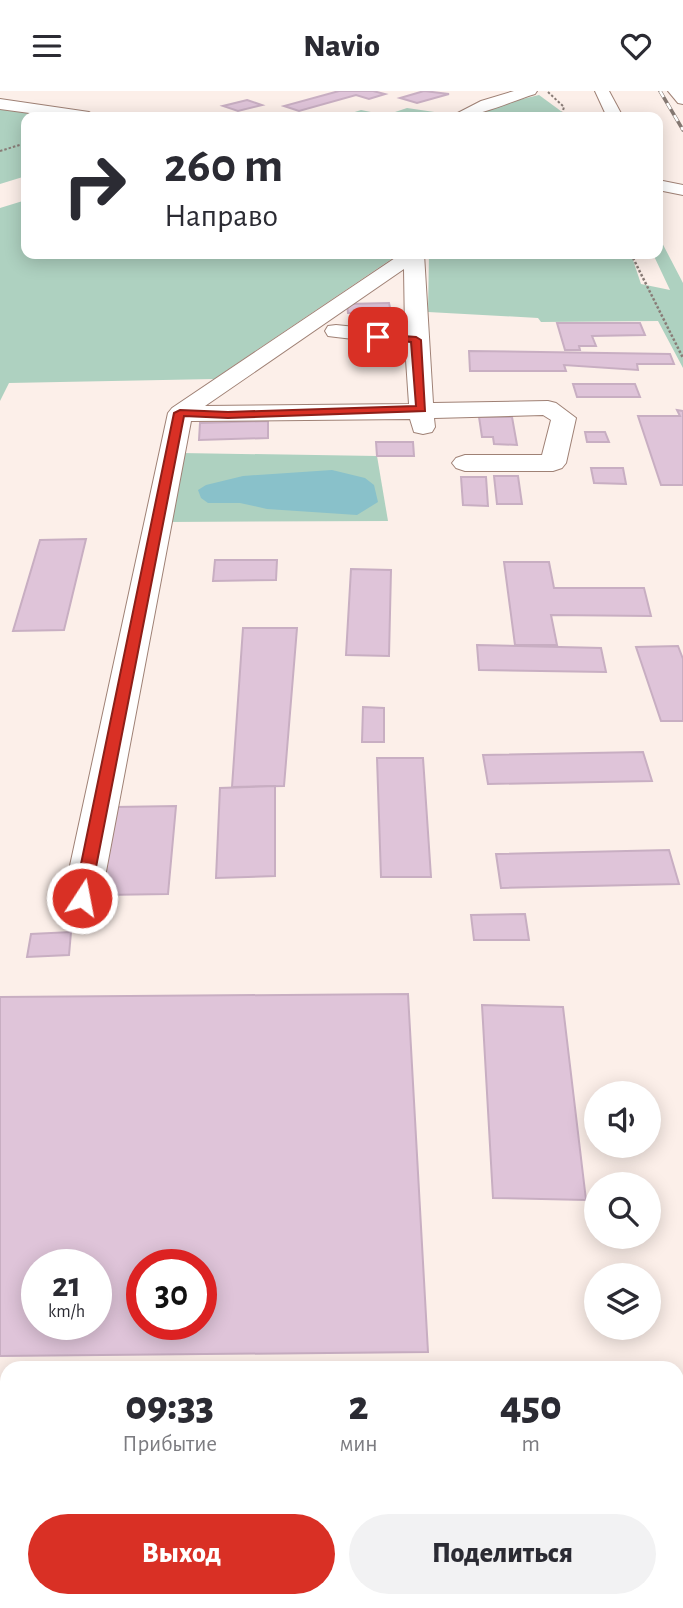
<!DOCTYPE html>
<html lang="ru">
<meta charset="utf-8">
<style>
:root{--surface:#fff;--page:#f2f2f3;--text:#2b2b33;--muted:#7c7c81;--accent:#d93025}
body{margin:0;font-family:"Alegreya Sans",sans-serif;background:var(--page);color:var(--text);height:100vh;display:flex;flex-direction:column;font-size:26px;white-space:nowrap}
*{box-sizing:border-box;margin:0}
p{font-size:23px;color:var(--muted)}
.icon{flex:none;width:38px;height:38px;fill:none;stroke:currentColor;stroke-width:2;stroke-linecap:round;stroke-linejoin:round}
.map{position:relative;flex:1;overflow:hidden}
.details{position:absolute;left:0px;top:1270px;width:684px;height:247px;display:flex;flex-direction:column;background:var(--surface);border-radius:21px 21px 0 0;box-shadow:0 4px 18px #0003}
.details>*{flex:none}
.banner{position:absolute;left:21px;top:21px;width:642px;height:147px;border-radius:14px;box-shadow:0 4px 18px #0003;background:#fff;color:var(--text);overflow:hidden}
.fabs{position:absolute;left:584px;top:990px;display:grid;gap:14px}
.fabs a{display:grid;place-items:center;width:77px;height:77px;border-radius:50%;background:var(--surface);box-shadow:0 4px 18px #0003;font-size:35px}
.speed{position:absolute;left:21px;top:1158px;display:flex;gap:14px;font-size:35px;font-weight:700;text-align:center}
.speed>*{display:grid;place-content:center;width:91px;height:91px;border-radius:50%;background:var(--surface);box-shadow:0 4px 18px #0003;line-height:1}
.speed small{font-size:18px;font-weight:400}
.speed .limit{border:10px solid #d22;background:#fff;color:#111}
.pin{position:absolute;display:grid;place-items:center;width:60px;height:60px;color:#fff;margin:-30px;border-radius:14px;box-shadow:0 4px 10px #0006}
.me{position:absolute;width:77px;margin:-38px;rotate:11deg;stroke-linejoin:round;filter:drop-shadow(0 0 5px #0008)}
.turn{display:flex;align-items:center;gap:24px;height:147px;padding:0 28px;font-size:32px}
.turn .icon{width:91px;height:91px;stroke-width:2.5}
.turn b{display:block;font-size:49px;line-height:60px}
.eta{display:flex;justify-content:space-evenly;align-items:center;height:119px;text-align:center}
.eta b{font-size:42px;font-weight:800;line-height:49px}
.action{display:flex;gap:14px;margin-top:auto;padding:14px 28px}
.action a{flex:1;height:80px;border-radius:42px;background:var(--accent);color:#fff;font-size:28px;font-weight:800;line-height:80px;text-align:center}
.action a+a{background:var(--page);color:var(--text)}
header{display:flex;justify-content:space-between;align-items:center;height:91px;padding:0 28px;background:var(--surface);font-size:32px;font-weight:800}
.map>svg:first-child{display:block}
</style>
<header><svg class="icon" aria-label="menu" viewBox="0 0 24 24"><path d="M4 6h16M4 12h16M4 18h16"/></svg>Navio<svg class="icon" aria-label="heart" viewBox="0 0 24 24"><path d="M12 20l-8-8c-3-5 5-10 8-4 3-6 11-1 8 4z"/></svg></header>
<div class="map">
<svg width="683" height="1517" viewBox="0 0 683 1517">
<rect width="100%" height="100%" fill="#fcefe9"/>
<g fill="#aed1c0">
<polygon points="539,4 569,26 467,26 477,19"/>
<polygon points="0,15 74,26 26,26 26,85 0,93"/>
<polygon points="407,17 455,24 339,26 361,19 386,24"/>
<polygon points="26,109 26,163 396,165 214,288 9,292 0,310 0,117"/>
<polygon points="658,144 683,192 683,277 658,230 541,231 538,227 428,221 429,163 631,163 641,193 670,199 653,163 658,163"/>
<polygon points="181,362 377,365 388,430 166,431"/>
<polygon points="683,1318 683,1517 0,1517 0,1485 7,1485 7,1510 677,1510 677,1322"/>
</g>
<polygon fill="#89c1ca" points="332,379 365,387 374,394 378,411 357,424 267,418 240,412 208,412 201,407 198,399 206,394 243,385"/>
<g fill="#dfc4d9" stroke="#c8aec2" stroke-width="2" fill-rule="evenodd">
<polygon points="339,0 373,0 385,3 369,8 356,4 299,20 284,15"/>
<polygon points="424,0 449,3 417,12 400,7"/>
<polygon points="247,9 262,14 238,20 223,15"/>
<polygon points="389,212 391,221 348,222 347,213"/>
<polygon points="557,232 640,232 645,244 592,245 596,255 579,255 580,259 565,259"/>
<polygon points="469,260 670,263 674,273 637,273 638,279 564,274 566,280 470,280"/>
<polygon points="573,293 635,293 640,306 577,306"/>
<polygon points="677,319 683,320 683,394 661,394 638,325 680,325"/>
<polygon points="479,326 512,326 517,354 494,353 493,346 482,346"/>
<polygon points="268,330 268,347 199,349 200,332"/>
<polygon points="585,341 605,341 609,351 587,351"/>
<polygon points="376,351 413,351 414,365 377,365"/>
<polygon points="591,377 623,377 626,393 594,392"/>
<polygon points="494,385 518,385 522,413 497,413"/>
<polygon points="461,386 486,386 488,415 463,414"/>
<polygon points="86,448 64,539 13,540 40,449"/>
<polygon points="215,469 277,469 276,489 213,490"/>
<polygon points="504,471 549,471 554,497 644,497 651,525 551,524 557,554 515,554"/>
<polygon points="351,478 391,479 389,565 346,564"/>
<polygon points="243,537 297,537 284,695 232,696"/>
<polygon points="477,554 601,557 606,581 479,579"/>
<polygon points="678,555 683,568 683,630 661,630 636,556"/>
<polygon points="363,616 384,617 384,651 362,651"/>
<polygon points="643,661 652,690 488,693 483,664"/>
<polygon points="377,667 423,667 431,786 381,786"/>
<polygon points="275,695 275,785 216,787 220,697"/>
<polygon points="176,715 168,803 102,804 115,716"/>
<polygon points="669,759 679,793 501,797 496,763"/>
<polygon points="525,823 529,849 474,849 471,824"/>
<polygon points="71,841 69,864 27,866 31,843"/>
<path d="M408 903 428 1261 0 1265V906ZM37 1174H96V1234H37ZM142 1174H201V1234H142Z"/>
<polygon points="482,914 563,916 586,1109 493,1107"/>
<polygon points="7,1335 7,1363 0,1363 0,1336"/>
</g>
<g fill="none" stroke-linecap="round" stroke-linejoin="round">
<g stroke="#9f8175" stroke-width="2">
<g id="minor">
<path d="M514 0H537L535 3C509 11 477 27 450 26L481 10Z"/>
<polygon points="595,0 609,0 623,26 607,26"/>
<polygon points="668,0 683,0 683,13 678,12"/>
<polygon points="0,8 89,21 97,26 59,26 0,18"/>
<polygon points="658,89 683,94 683,104 658,99"/>
<path d="M401 163H424L433 312 548 310 556 312 576 327 566 372 562 377 553 380H465L456 377 452 372 456 367 465 364H542L551 329 543 324 434 327 435 336 432 341 423 343 414 341 410 328 191 330 101 807 95 817 82 821 69 817 63 807 168 322 172 317ZM404 178 405 241 336 234 328 235 325 240 328 245 336 246 405 254 409 313 205 315Z"/>
</g>
</g>
<g stroke="#897c77" stroke-width="2" stroke-dasharray="2.5 2" stroke-linecap="butt">
<polyline points="548,1 564,16 561,26"/>
<polyline points="0,60 26,52"/>
</g>
<polyline stroke="#897c77" stroke-width="2.5" stroke-dasharray="2.5 2" stroke-linecap="butt" points="631,163 683,267"/>
<use href="#minor" fill="#fff" fill-rule="evenodd"/>
<g stroke="#847872" stroke-width="3.5">
<polyline id="rail-far1" points="660,0 683,39"/>
</g>
<g stroke="#847872" stroke-width="10">
<g id="rail">
<polyline points="677,1376 683,1373"/>
<polyline points="428,1517 440,1510"/>
</g>
</g>
<use href="#rail-far1" stroke="#fff" stroke-width="2.5" stroke-dasharray="7" stroke-linecap="butt"/>
<use href="#rail" stroke="#fff" stroke-width="8" stroke-dasharray="23" stroke-linecap="butt"/>
</g>
<polygon fill="#d93025" stroke="#8d1f18" stroke-width="2" points="378,243 416,246 421,249 425,320 228,327 184,325 90,807 82,813 76,812 74,807 174,322 180,319 228,321 416,315 411,251 375,248 375,244"/>
</svg>
<div class="fabs">
<a><svg class="icon" aria-label="sound" viewBox="0 0 24 24"><path d="M4 9h4l5-4v14l-5-4H4zM17 9q2 3 0 6"/></svg></a>
<a><svg class="icon" aria-label="search" viewBox="0 0 24 24"><circle cx="10" cy="10" r="6"/><path d="M15 15l6 6"/></svg></a>
<a><svg class="icon" aria-label="layers" viewBox="0 0 24 24"><path d="M12 4l9 5-9 5-9-5zM3 14l9 5 9-5"/></svg></a>
</div>
<div class="speed"><div>21<small>km/h</small></div><div class="limit">30</div></div>
<div class="pin" style="left:378px;top:246px;background:#d93025"><svg class="icon" aria-label="arrive" viewBox="0 0 24 24"><path d="M6 21V4h12l-3 4 3 4H6"/></svg></div>
<svg class="me" style="left:82px;top:807px" viewBox="-20 -20 40 40"><circle r="17" fill="#d93025" stroke="#fff" stroke-width="3"/><path d="M0-11L8 9 0 5-8 9z" fill="#fff"/></svg>
<div class="banner">
<div class="turn"><svg class="icon" aria-label="right" viewBox="0 0 24 24"><path d="M7 20v-9h11M14 6l5 5-5 5"/></svg><div><b>260 m</b>Направо</div></div>
</div>
<section class="details">
<div class="eta">
<div><b>09:33</b><p>Прибытие</p></div>
<div><b>2</b><p>мин</p></div>
<div><b>450</b><p>m</p></div>
</div>
<div class="action"><a>Выход</a><a>Поделиться</a></div>
</section>
</div>
